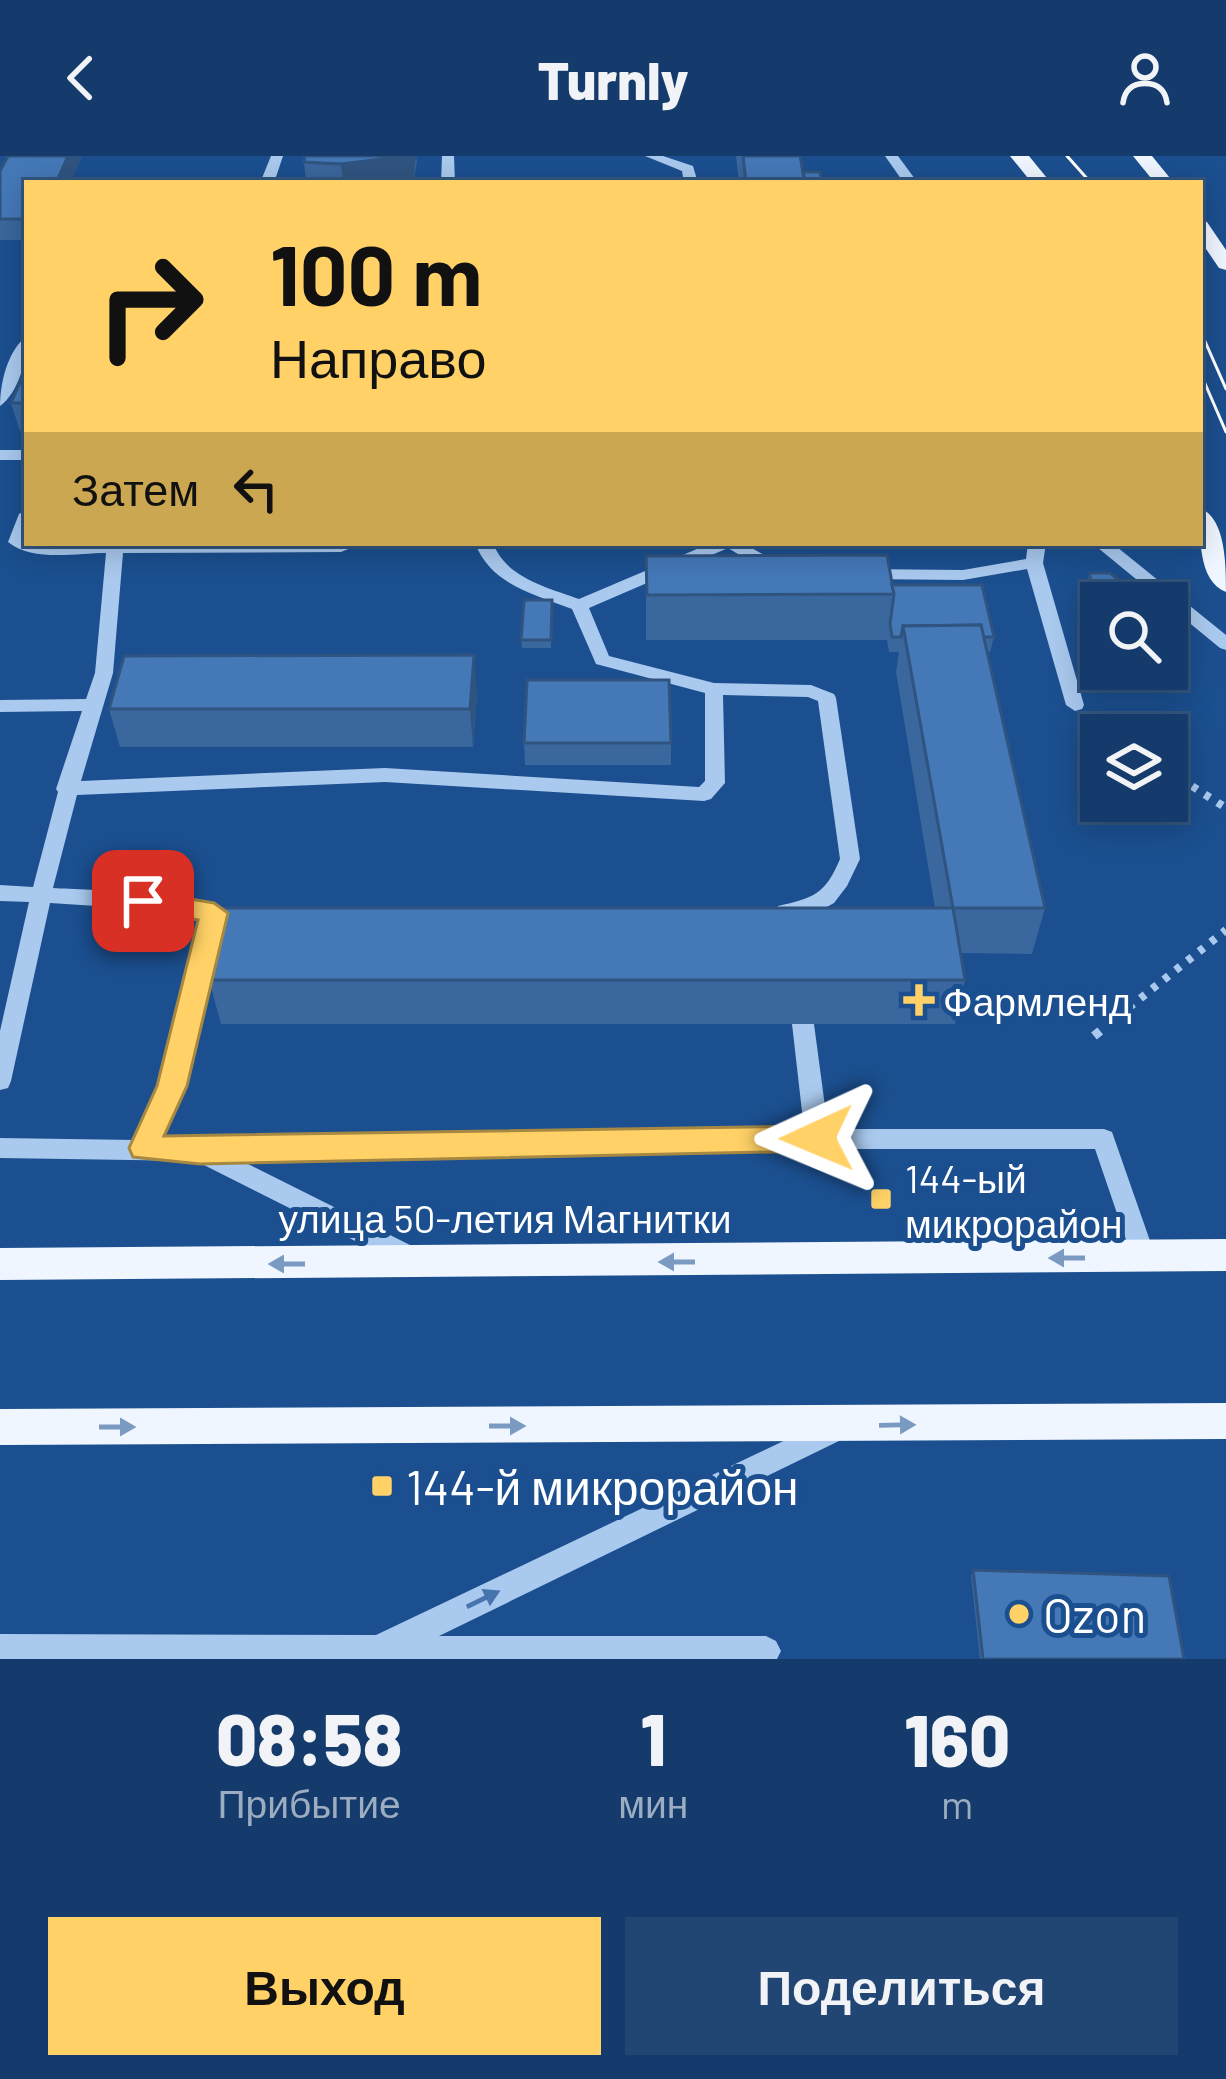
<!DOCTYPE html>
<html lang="ru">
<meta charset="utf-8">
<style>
:root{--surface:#143b6b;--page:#214673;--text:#f1f3f6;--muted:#9dadc1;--line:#33557e;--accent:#ffd166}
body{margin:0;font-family:Barlow,sans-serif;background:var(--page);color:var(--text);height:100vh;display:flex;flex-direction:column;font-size:45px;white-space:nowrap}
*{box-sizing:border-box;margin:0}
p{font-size:39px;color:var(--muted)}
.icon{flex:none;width:66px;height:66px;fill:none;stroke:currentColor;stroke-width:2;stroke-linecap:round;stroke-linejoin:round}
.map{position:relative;height:1503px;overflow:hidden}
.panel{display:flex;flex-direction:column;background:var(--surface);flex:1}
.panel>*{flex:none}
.top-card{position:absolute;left:24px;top:24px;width:1179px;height:366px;border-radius:0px;box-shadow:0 6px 30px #0003,0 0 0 3px var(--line);background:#ffd166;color:#111;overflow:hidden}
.controls{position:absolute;left:1080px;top:426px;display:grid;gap:24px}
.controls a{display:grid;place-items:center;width:108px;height:108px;border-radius:0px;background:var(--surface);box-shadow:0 6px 30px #0003,0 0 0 3px var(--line);font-size:60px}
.pin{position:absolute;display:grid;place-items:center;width:102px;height:102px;color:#fff;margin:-51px;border-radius:24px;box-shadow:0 6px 18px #0006}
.me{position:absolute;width:132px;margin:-66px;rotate:269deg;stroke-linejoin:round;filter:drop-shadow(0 0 9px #0008)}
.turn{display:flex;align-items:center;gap:42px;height:252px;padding:0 48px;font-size:54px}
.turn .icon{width:156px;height:156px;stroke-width:2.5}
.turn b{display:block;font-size:84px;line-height:102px}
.then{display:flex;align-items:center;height:114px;padding:0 48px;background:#0003;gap:24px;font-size:45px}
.eta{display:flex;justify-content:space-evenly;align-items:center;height:204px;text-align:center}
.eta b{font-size:72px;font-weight:800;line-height:84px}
.button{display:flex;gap:24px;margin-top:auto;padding:24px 48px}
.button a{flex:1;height:138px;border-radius:0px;background:var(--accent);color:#111;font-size:48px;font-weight:800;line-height:138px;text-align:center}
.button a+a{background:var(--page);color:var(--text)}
header{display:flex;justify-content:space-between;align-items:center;height:156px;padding:0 48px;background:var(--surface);font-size:54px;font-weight:800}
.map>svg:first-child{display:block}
</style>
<header><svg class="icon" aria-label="back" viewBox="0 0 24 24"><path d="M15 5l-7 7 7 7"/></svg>Turnly<svg class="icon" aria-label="person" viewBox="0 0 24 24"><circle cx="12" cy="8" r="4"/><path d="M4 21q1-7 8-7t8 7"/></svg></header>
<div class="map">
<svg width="1226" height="1503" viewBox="0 0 1226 1503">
<rect width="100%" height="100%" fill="#1b4f8f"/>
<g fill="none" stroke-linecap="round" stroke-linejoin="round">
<g stroke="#a9c9ee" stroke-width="8" stroke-dasharray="6 9" stroke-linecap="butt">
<polyline points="1093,567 1112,579"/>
<polyline points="1167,614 1226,652"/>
<polyline points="1117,861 1226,774"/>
</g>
<polyline stroke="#a9c9ee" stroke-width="9" stroke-dasharray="8 10" stroke-linecap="butt" points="1094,880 1121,858"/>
<g fill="#a9c9ee" fill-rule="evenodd">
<polygon points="271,0 283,0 274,27 260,27"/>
<polygon points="442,0 454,0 455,27 441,27"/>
<polygon points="645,0 663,0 693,10 698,27 684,27 682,15"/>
<polygon points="885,0 898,0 918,27 904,27"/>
<path d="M27 180C27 203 19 236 0 250 0 226 8 194 27 180Z"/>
<rect x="0" y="294" width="27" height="10"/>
<path d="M27 353V387H363L341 396 123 397 113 517 81 625 385 612 699 631 705 625V537L596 508 572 453C534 438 491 429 475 387H493C506 422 547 431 579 443L711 387H743L778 407V415H766L728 392 589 452 609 500 714 527 811 529 834 538 836 542 860 703 847 730 834 747 816 757 785 764 774 756 778 750C813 742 825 739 840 703L818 545 808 541 723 539 725 627 711 643 704 645 385 626 77 639 53 732C87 734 204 736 225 757L183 930 159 984 804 973 792 868 795 862H811L814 868 828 973H1104L1112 976 1156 1102 1153 1110 1144 1113 1135 1110 1095 993H817L240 1004 420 1094 423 1102 420 1110 411 1113 196 1005 0 1002V982L136 984 161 930 202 763 143 753 50 747 11 925 8 932 0 934V875L29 746 0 745V729L33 731 58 636 56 633 82 555 0 556V544L86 543 95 517 106 397C76 397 32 406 8 386L19 358Z"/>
<polygon points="1028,387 1046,387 1043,407 1084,549 1082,553 1075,555 1066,549 1027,413 963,424 862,423 853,418 862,413 963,414 1026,403"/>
<polygon points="1092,387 1112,387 1226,479 1226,494 1220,492"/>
<polygon points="834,1261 843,1265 847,1274 843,1283 439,1480 766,1480 776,1485 781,1495 777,1503 0,1503 0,1478 376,1479"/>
</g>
<g fill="#f0f6ff" fill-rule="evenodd">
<polygon points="1010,0 1029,0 1051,27 1032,27"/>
<polygon points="1133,0 1152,0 1174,27 1155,27"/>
<polygon points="1200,64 1207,66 1226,94 1226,114 1219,112 1200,84"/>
<path d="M1200 352C1226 362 1226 410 1226 436 1197 425 1200 377 1200 352Z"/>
<polygon points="1226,1083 1226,1115 0,1124 0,1092"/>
<polygon points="1226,1247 1226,1283 0,1289 0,1253"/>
</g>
<g stroke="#fff" stroke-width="3">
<polyline points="1067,0 1091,27"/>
<polyline points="1200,174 1226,233"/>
<polyline points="1200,216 1226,276"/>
</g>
</g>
<g fill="#3a679d">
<polygon points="8,0 82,0 70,27 27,27 27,84 0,84 0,15"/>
<polygon points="305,0 416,0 417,6 413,27 306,27 304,6"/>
<polygon points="736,0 800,0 803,16 822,27 739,27"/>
<polygon points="27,210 27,275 20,275 11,247"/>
<polygon points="800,387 959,387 958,391 800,390"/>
<polygon points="646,400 892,429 994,481 990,496 987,496 1045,752 1032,798 961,797 965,824 955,868 221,868 209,824 935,752 896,516 899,496 889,496 887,484 646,484"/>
<polygon points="1089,417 1101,447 1101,482 1087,425"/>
<polygon points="552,444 551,492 522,492 521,484"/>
<polygon points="477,537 473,591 120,591 109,553"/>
<polygon points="524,587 671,587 671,609 525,609"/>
<polygon points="973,1414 1184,1503 980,1503 971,1420"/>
</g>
<g fill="#305480">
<polygon points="68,0 82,0 70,27 56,27"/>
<polygon points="406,0 416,0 413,27 343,27 341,8"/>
<polygon points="474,499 477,537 473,591 470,553"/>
</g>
<g fill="#4478b7" stroke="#305480" stroke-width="3">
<polygon points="8,0 68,0 56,27 27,27 27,63 0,63 0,15"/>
<polygon points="305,0 406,0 341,8 304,6"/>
<polygon points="743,0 800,0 805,27 746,27"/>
<polygon points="803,16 820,16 822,27 805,27"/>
<polygon points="27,210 27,247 11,247"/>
<polygon points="887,399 894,438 647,439 646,400"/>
<polygon points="1089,417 1110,417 1143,442 1144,447 1101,447 1101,466"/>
<polygon points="892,429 982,429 994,481 983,481 981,469 903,470 901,481 892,481 890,468 894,438"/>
<polygon points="524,444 552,444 551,484 521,484"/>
<polygon points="981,469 1045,752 953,752 965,824 209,824 224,752 953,752 903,470"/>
<polygon points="474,499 470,553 109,553 124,500"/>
<polygon points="527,524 669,524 671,587 524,587"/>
<polygon points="973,1414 1169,1420 1184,1503 983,1503"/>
</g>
<defs><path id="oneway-solid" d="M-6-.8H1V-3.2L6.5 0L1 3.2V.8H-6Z" transform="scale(3)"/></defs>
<g fill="#7b9ac1">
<use href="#oneway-solid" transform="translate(1067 1102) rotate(180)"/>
<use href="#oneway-solid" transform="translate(677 1106) rotate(180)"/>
<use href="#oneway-solid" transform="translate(287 1108) rotate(180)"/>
<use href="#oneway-solid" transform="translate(897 1269) rotate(-1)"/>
<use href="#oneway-solid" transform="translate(507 1270)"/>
<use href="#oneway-solid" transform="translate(117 1271)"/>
</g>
<use fill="#4674ac" href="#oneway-solid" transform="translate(483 1443) rotate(-26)"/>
<polygon fill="#ffd166" stroke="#a68842" stroke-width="3" points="143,735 214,747 228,757 187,930 164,980 817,970 828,974 832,982 828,991 817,995 200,1008 133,1001 129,992 157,930 198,764 133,752 129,745"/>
<g fill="#ffd166" stroke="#1b4f8f" stroke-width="4.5">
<path d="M913 826h12v12h12v12h-12v12h-12v-12h-12v-12h12z"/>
<rect x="869" y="1031" width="24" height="24" rx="6"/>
<rect x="370" y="1318" width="24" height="24" rx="6"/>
<circle cx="1019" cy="1458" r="12"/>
</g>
<g text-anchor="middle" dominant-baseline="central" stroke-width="10" stroke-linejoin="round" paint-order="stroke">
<g font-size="39" fill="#fff" stroke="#1b4f8f" text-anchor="start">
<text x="943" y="844">Фармленд</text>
<text x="905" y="1021">144-ый<tspan x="905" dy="45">микрорайон</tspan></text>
</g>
<g font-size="39" fill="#fff" stroke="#1b4f8f">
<text x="505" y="1061">улица 50-летия Магнитки</text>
</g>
<g font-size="48" fill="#fff" stroke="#1b4f8f" text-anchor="start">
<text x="406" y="1330">144-й микрорайон</text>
<text x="1043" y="1458">Ozon</text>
</g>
</g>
</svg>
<div class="controls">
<a><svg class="icon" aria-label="search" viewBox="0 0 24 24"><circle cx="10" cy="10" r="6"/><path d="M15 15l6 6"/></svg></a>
<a><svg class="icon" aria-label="layers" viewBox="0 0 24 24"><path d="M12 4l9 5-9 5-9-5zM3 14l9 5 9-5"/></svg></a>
</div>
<div class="pin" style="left:143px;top:745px;background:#d93025"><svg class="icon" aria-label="arrive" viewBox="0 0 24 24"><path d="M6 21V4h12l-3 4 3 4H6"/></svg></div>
<svg class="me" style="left:817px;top:982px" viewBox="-20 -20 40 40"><path d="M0-17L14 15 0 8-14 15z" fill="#ffd166" stroke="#fff" stroke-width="4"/></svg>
<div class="top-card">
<div class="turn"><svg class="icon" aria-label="right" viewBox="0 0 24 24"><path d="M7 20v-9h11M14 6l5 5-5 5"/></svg><div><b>100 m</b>Направо</div></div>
<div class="then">Затем<svg class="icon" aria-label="left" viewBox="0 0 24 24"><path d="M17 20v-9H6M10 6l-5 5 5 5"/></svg></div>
</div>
</div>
<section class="panel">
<div class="eta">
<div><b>08:58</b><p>Прибытие</p></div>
<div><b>1</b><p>мин</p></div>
<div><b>160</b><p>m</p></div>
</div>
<div class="button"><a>Выход</a><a>Поделиться</a></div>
</section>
